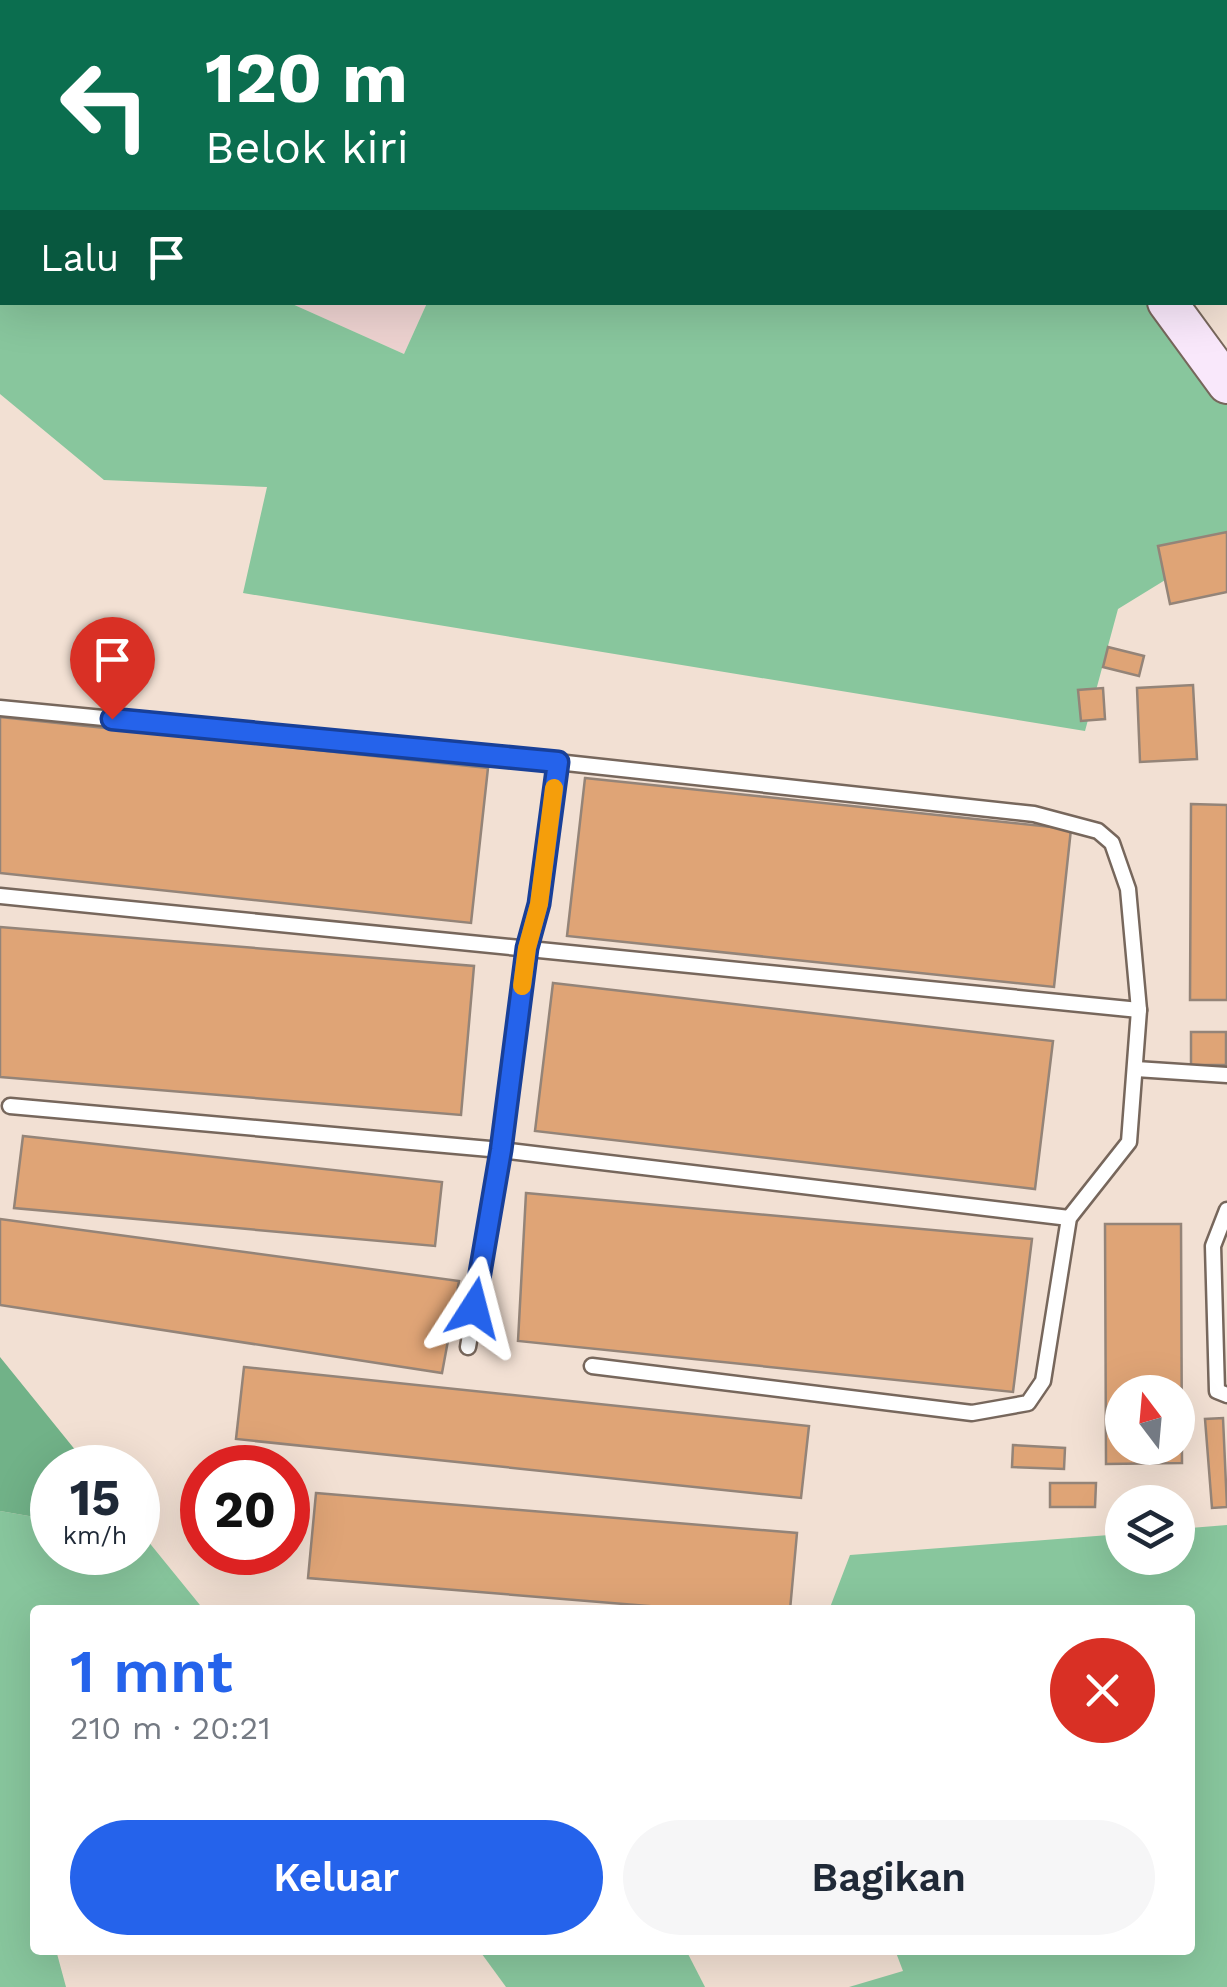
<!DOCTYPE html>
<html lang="id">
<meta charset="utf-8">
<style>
:root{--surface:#fff;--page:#f6f6f7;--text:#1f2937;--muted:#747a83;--accent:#2563eb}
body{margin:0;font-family:"Work Sans",sans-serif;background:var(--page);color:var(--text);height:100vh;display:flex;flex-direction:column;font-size:38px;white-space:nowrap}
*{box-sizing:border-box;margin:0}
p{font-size:32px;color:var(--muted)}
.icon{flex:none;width:55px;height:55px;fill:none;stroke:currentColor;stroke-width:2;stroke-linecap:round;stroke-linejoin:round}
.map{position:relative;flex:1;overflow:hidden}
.sheet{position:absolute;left:30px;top:1605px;width:1165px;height:350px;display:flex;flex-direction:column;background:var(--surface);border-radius:10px;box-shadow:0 10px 40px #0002}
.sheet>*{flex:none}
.guide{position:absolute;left:0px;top:0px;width:1228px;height:305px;box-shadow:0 10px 40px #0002;background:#0b6e4f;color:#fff;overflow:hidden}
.needle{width:65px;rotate:344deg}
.tools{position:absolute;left:1105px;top:1375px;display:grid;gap:20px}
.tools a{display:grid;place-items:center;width:90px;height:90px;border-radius:50%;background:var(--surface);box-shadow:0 10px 40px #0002;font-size:50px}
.speed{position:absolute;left:30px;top:1445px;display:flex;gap:20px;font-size:50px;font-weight:700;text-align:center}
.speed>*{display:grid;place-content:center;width:130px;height:130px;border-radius:50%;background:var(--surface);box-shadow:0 10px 40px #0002;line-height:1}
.speed small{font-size:25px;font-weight:400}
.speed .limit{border:15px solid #d22;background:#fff;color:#111}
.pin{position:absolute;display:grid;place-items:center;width:85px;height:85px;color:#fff;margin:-102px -42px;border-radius:50% 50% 50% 0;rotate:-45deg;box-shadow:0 0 10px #0007}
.pin .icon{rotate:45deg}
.me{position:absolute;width:110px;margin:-55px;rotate:9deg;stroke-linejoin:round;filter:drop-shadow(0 0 8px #0008)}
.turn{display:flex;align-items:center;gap:35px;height:210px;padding:0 40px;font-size:45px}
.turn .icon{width:130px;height:130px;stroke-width:2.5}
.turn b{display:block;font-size:70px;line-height:85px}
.then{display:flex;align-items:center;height:95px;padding:0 40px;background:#0003;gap:20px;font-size:38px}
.round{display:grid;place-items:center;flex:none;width:105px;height:105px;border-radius:52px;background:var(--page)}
.head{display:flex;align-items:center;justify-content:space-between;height:170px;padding:0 40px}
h1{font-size:60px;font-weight:600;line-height:75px;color:var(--accent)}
.action{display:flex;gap:20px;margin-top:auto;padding:20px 40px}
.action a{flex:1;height:115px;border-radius:60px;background:var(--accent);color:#fff;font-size:40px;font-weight:600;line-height:115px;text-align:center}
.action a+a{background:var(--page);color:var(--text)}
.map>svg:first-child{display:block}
</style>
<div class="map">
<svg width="1227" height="1987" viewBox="0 0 1227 1987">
<rect width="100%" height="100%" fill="#f2e0d3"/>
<g fill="#edd2d0">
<polygon points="0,0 563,0 2,2 2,173"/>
<polygon points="290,303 427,303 404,354"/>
</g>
<g fill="#88c69d">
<polygon points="0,171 2,302 290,303 404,354 427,303 1166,303 1227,398 1227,542 1118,609 1085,731 243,593 267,487 104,480 0,394"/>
<polygon points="0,1511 52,1520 52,1552 138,1552 138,1534 143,1535 204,1610 35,1610 35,1950 56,1950 66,1987 0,1987"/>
<polygon points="1227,1525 1227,1987 849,1987 903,1971 895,1950 1190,1950 1190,1610 829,1610 850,1555 1122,1534 1122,1558 1178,1558 1178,1529"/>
<polygon points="479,1950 686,1950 705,1987 506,1987"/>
</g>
<polygon fill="#71b288" points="0,1357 89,1467 52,1468 52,1520 0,1511"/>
<g fill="#dfa476" stroke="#948478" stroke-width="2.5" fill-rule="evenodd">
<polygon points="1227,532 1227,592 1170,604 1158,546"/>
<polygon points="1108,647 1144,656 1139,676 1103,667"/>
<polygon points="1193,685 1197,759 1140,762 1137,688"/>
<polygon points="1103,688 1105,719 1081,721 1078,690"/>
<polygon points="0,717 488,768 471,923 0,873"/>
<polygon points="585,778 1071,829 1054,987 567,936"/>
<polygon points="1191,804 1227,805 1227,1000 1190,1000"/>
<polygon points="0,927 474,966 461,1115 0,1077"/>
<polygon points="553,983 1053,1041 1035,1189 535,1131"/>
<rect x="1191" y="1032" width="35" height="33"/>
<polygon points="23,1136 442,1182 435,1246 14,1208"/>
<polygon points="526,1193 1032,1239 1013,1392 518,1341"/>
<polygon points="0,1219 459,1281 442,1373 0,1305"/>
<path d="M1105 1224H1181L1182 1463 1106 1464ZM1122 1392H1178V1448H1122Z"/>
<polygon points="244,1367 809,1426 801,1498 236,1439"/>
<polygon points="1223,1418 1227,1507 1212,1508 1205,1419"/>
<polygon points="1013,1445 1065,1448 1064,1469 1012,1467"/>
<polygon points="1050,1483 1096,1483 1095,1507 1050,1507"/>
<polygon points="316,1493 797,1533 790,1610 697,1610 308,1578"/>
</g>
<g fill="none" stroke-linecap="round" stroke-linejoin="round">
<g stroke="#77675c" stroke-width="19">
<g id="lane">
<polyline points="0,708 557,762 1034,814 1098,831 1112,843 1128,889 1139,1010 1129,1142 1069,1218 1043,1381 1028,1403 972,1413 592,1366"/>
<polyline points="0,896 1139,1010"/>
<polyline points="1136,1069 1227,1075"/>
<polyline points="10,1106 501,1150 1069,1218"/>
<polyline points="1227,1210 1213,1246 1217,1391 1227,1395"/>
<polyline points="468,1347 501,1150 527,948 539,904 557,762"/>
</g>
</g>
<g stroke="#77675c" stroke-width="32">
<g id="street">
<polyline points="909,0 910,2"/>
<polyline points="1225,258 1227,257"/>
</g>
</g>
<g stroke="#77675c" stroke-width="42">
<g id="secondary">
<polyline points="785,0 788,2"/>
<polyline points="1167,302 1227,384"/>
</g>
</g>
<use href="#lane" stroke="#fff" stroke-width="14"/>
<use href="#street" stroke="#fff" stroke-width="28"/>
<use href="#secondary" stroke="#f9e8fb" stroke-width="38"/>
</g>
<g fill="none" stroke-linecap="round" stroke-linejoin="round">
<g stroke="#184099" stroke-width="25">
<polyline id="route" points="112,719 558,762 539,904 527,948 501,1150 474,1308"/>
</g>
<use href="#route" stroke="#2563eb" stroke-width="18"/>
<polyline stroke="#f59e0b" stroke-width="18" points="522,986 527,948 539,904 554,788"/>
</g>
</svg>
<div class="tools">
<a><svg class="needle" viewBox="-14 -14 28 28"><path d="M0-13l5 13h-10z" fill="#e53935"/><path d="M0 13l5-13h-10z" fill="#747a83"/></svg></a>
<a><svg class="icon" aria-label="layers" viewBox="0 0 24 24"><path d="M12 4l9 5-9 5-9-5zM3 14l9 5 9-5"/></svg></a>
</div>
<div class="speed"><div>15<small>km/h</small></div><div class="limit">20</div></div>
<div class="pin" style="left:112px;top:719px;background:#d93025"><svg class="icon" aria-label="arrive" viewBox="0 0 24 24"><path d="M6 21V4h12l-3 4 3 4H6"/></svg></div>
<svg class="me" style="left:474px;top:1308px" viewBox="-20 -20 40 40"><path d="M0-17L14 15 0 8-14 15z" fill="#2563eb" stroke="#fff" stroke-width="4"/></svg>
<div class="guide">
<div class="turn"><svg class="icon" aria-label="left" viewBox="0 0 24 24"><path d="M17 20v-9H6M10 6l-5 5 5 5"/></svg><div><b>120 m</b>Belok kiri</div></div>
<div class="then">Lalu<svg class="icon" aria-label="arrive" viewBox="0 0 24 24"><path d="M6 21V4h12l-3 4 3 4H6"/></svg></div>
</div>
<section class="sheet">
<div class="head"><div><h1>1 mnt</h1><p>210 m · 20:21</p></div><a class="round" style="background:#d93025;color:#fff"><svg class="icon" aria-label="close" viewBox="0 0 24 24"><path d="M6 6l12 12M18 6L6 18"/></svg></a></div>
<div class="action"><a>Keluar</a><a>Bagikan</a></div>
</section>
</div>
